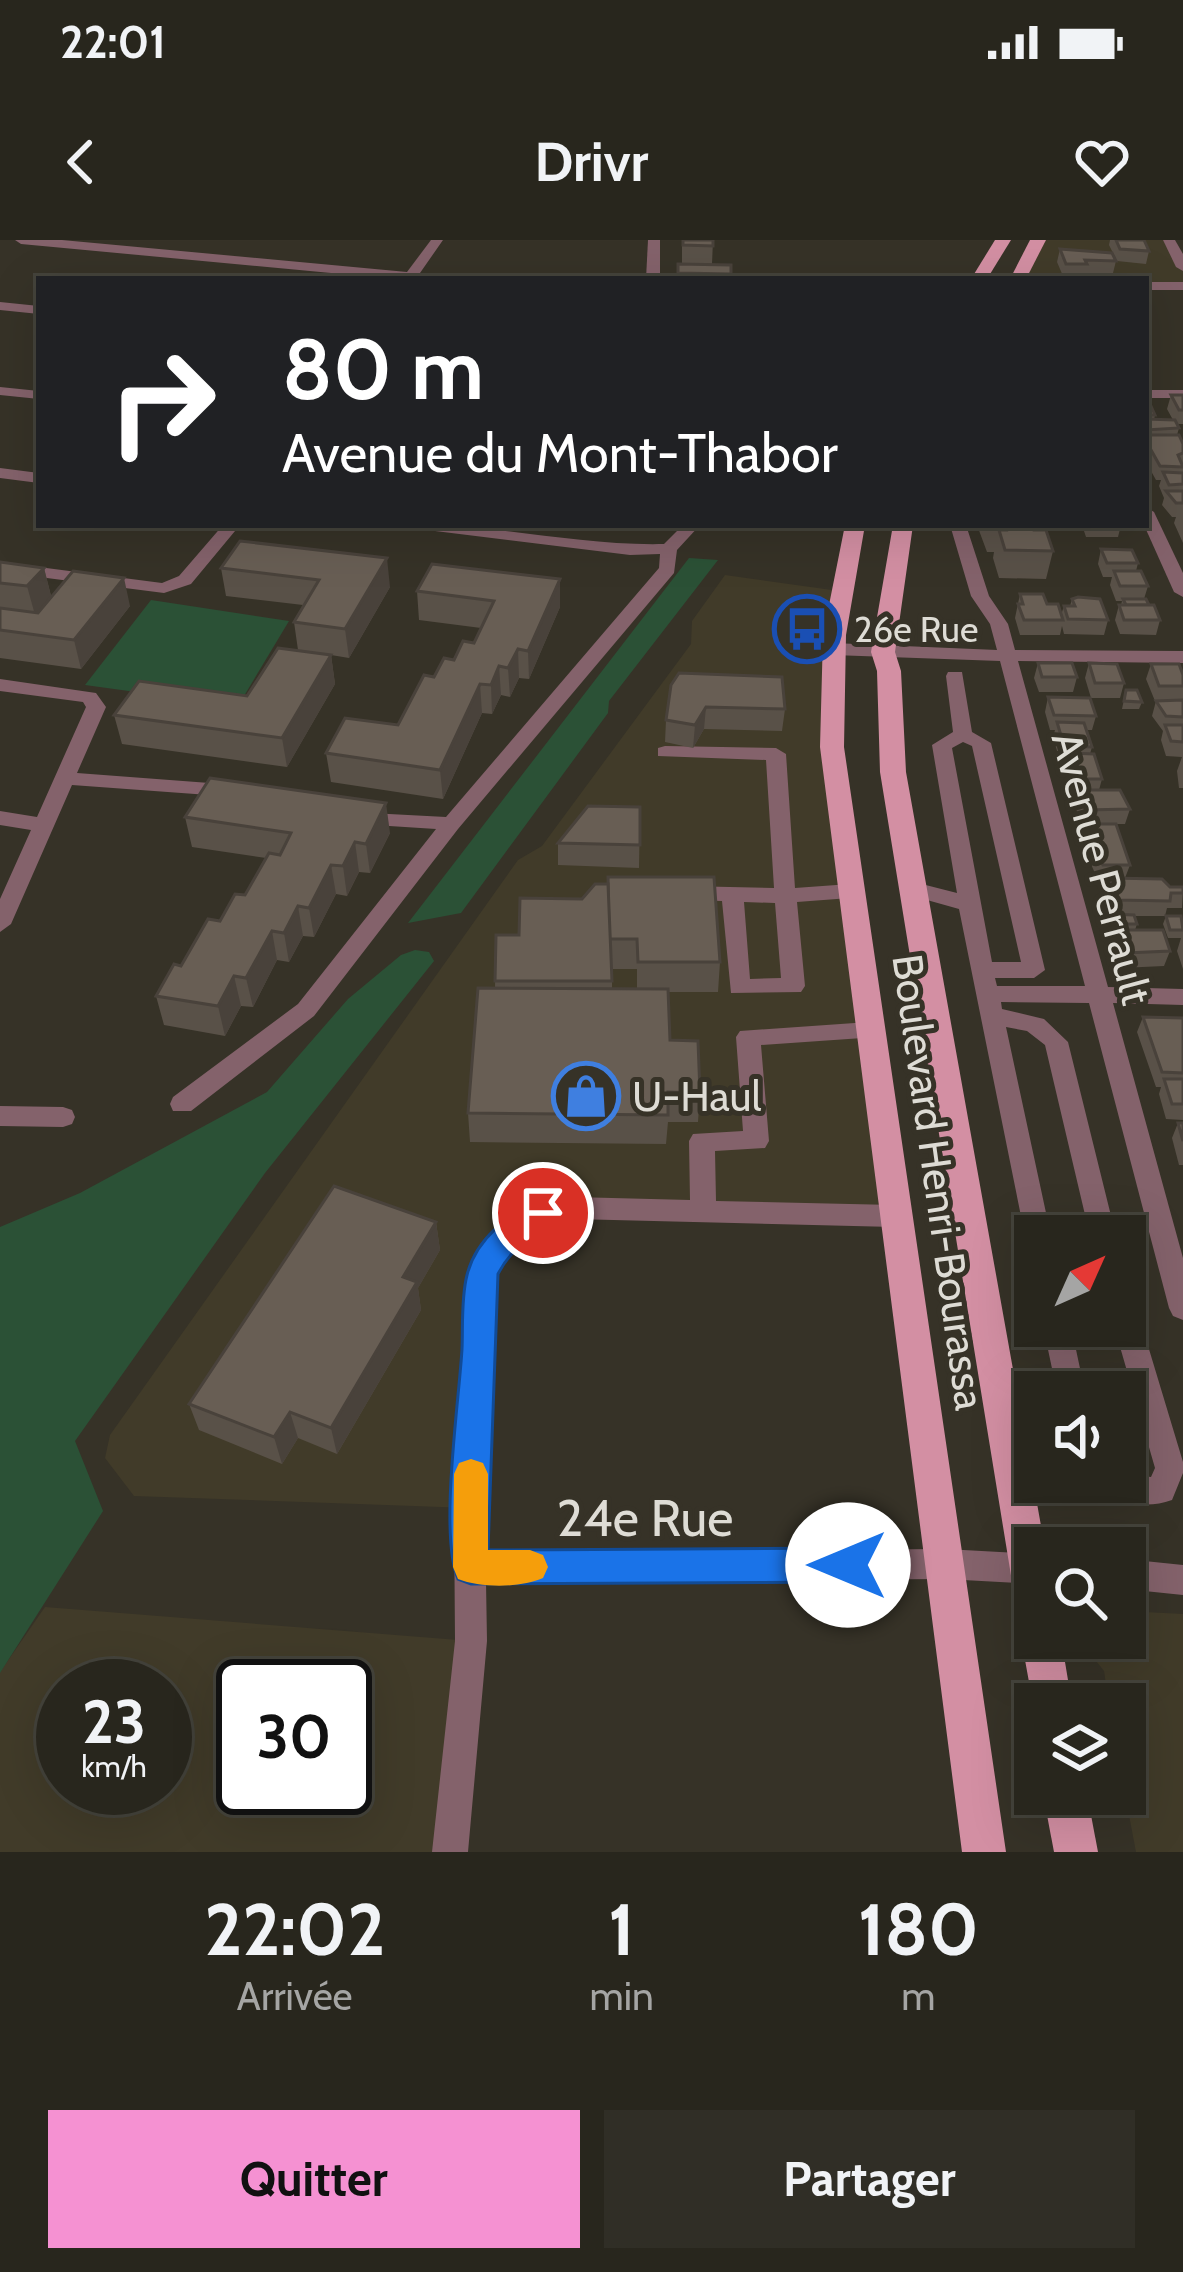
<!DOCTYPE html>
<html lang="fr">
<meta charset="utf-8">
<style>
:root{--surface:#28261d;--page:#302e26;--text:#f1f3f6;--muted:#a5a5a4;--line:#44433b;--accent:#f591d2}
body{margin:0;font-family:Cabin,sans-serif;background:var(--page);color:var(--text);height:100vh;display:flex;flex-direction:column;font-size:45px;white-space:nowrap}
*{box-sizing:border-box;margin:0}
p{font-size:39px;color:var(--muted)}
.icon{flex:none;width:66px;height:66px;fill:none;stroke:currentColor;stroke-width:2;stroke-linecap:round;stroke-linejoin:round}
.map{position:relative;height:1612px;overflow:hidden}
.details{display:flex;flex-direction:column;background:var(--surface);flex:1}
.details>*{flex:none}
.hud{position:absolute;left:36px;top:36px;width:1113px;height:252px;border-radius:0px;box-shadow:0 12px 48px #0002,0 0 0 3px var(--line);background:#202124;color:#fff;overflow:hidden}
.needle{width:78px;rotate:45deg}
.fabs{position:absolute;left:1014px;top:975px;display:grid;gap:24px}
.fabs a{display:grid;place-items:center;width:132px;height:132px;border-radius:0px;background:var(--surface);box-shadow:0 12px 48px #0002,0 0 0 3px var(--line);font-size:60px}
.speed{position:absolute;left:36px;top:1419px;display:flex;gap:24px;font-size:60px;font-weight:700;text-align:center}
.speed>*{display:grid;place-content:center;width:156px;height:156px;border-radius:50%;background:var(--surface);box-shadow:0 12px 48px #0002,0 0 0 3px var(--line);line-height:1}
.speed small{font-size:30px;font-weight:400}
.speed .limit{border:6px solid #111;border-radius:18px;background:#fff;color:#111}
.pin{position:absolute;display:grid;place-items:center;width:102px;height:102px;color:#fff;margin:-51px;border:6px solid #fff;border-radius:50%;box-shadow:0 3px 12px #0007}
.me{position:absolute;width:132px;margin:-66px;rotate:270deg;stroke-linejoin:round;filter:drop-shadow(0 0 9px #0008)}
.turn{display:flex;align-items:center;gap:42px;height:252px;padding:0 48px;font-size:54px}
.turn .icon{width:156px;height:156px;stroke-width:2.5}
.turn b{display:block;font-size:84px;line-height:102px}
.eta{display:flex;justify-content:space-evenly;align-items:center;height:204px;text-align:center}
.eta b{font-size:72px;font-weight:700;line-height:84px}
.cta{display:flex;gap:24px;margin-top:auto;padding:24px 48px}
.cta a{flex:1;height:138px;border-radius:0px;background:var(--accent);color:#111;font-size:48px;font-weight:700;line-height:138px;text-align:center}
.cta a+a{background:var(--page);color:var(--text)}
.status{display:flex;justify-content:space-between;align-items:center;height:84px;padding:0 60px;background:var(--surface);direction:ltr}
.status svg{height:33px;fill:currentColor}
header{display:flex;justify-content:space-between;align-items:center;height:156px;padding:0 48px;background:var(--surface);font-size:54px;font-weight:700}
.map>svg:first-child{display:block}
</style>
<div class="status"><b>22:01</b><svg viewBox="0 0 49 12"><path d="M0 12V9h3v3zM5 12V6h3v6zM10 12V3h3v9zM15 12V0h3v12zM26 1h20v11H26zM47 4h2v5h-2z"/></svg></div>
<header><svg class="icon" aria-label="back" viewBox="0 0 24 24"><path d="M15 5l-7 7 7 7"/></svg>Drivr<svg class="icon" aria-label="heart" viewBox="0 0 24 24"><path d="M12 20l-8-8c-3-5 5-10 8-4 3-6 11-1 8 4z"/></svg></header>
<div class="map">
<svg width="1183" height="1612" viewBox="0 0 1183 1612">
<rect width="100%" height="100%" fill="#363227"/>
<g fill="#413b29" fill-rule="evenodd">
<polygon points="1038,0 1169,0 1183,27 1183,46 1146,46 1146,39 1019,37"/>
<polygon points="725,335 839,351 833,421 894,976 573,968 496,1007 469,1268 134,1256 105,1218 110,1195 518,620 542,606 691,404 692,381"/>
<path d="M45 1367 471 1401 450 1612H0V1432ZM63 1446H165V1548H63ZM243 1446H345V1548H243Z"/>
<polygon points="1125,1371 1183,1374 1183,1612 1136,1612 1125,1554 1125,1464 1109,1464 1104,1431 1078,1398 1125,1398"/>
</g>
<g fill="#2b5136">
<polygon points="689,318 718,320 609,461 608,473 461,673 408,683"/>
<polygon points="151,360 289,381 238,466 85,445"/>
<polygon points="415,710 429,712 434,721 265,933 75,1201 103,1271 0,1433 0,987 80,953 267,852 348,759 401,715"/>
</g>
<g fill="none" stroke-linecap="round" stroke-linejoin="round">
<g fill="#84626b" fill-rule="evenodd">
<polygon points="15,0 62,0 407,32 431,0 443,0 420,33 445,39 395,39 21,4"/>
<polygon points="648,0 660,0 660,39 646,39"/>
<polygon points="1163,0 1175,0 1183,14 1183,31 1176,27"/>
<rect x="1146" y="42" width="37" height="8"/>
<polygon points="0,62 39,66 39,74 0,70"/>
<polygon points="0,147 39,151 39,159 0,155"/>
<rect x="1146" y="150" width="37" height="8"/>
<polygon points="0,228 39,233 39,243 0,238"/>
<polygon points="1146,267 1154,272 1183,333 1183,357 1174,352 1144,285"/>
<polygon points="223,285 240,285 191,344 164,353 0,332 0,322 162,343 179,336"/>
<path d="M419 285C501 285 582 306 664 304L683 285H700L677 310 674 333 458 589 314 776 191 871H173L170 864 173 857 298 764 436 589 358 584 351 582 348 577 351 572 446 577 659 328 660 314 630 315 427 290Z"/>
<path d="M950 285H966L989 356 1008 384 1015 410 1183 411V423L1018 421 1108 747 1183 749V765L1113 763 1183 1018V1080L1173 1076 1169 1068 1089 763 1001 762 1002 769 1044 779 1068 802 1116 996H1090L1045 805 1027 791 1006 787 1051 996H1035V1006L1025 996 959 669 902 653 899 648 910 641 957 653 932 505 953 492 946 436 948 432H962L972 492 991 503 1045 730 1034 738H995L997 746H1085L1000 421 833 415 824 409 833 403 997 410 990 384 971 356ZM963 502 972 506 1021 722H992L952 508Z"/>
<polygon points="0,439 96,453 106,467 77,533 236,545 246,551 236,557 72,545 11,684 0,692 0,659 31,590 0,585 0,571 37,577 86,467 83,462 0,451"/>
<path d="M665 506 776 508 786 514 795 648 850 644 861 651 850 658 797 662 805 746 801 752 731 753 722 661 684 660 673 653 684 646 774 648 766 520 658 516V508ZM744 662 775 663 781 738 750 739Z"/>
<path d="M869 782 877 785 881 791 877 797 761 805 769 901 765 908 715 911 716 961 894 965 903 969 907 976 903 983 894 987 573 979C538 986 514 1004 496 1035L485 1312 945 1309 1035 1314V1344L945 1339 486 1342 487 1401 468 1612H432L455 1401 454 1268 468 1034C491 989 524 968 573 957L690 960 689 901 693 894 743 891 736 797 740 791Z"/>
<polygon points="0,866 63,867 72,870 75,877 72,884 63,887 0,886"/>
<path d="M1125 1064 1135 1068 1139 1076 1183 1222V1233L1172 1260C1145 1270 1122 1262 1096 1252L1092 1242H1125V1234L1151 1237 1155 1228 1114 1086H1125Z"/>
<polygon points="1043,1086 1071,1086 1085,1152 1057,1152"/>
<polygon points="1125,1319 1183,1325 1183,1355 1125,1349"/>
</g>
<g fill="#d38fa3" fill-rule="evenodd">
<polygon points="995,0 1011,0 987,39 971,39"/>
<polygon points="1030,0 1046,0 1026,39 1010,39"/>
<polygon points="845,285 865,285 846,395 844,507 1006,1612 962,1612 820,507 823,395"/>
<polygon points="893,285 913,285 895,412 901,431 906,532 1045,1308 1035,1308 1035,1379 1021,1374 1015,1360 880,532 877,431 871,412"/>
<polygon points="1035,1381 1035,1398 1061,1398 1072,1464 1035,1464 1035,1475 1021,1398 1027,1384"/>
<polygon points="1043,1554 1087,1554 1098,1612 1054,1612"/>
</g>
</g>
<g fill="#595148" fill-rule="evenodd">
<polygon points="682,0 713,0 712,24 682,24"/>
<polygon points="1110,0 1144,0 1149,11 1146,24 1117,21 1109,5"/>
<polygon points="1060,9 1116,21 1113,33 1085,33 1084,36 1063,36 1057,22"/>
<polygon points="678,24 731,25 731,39 678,39"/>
<polygon points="1146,155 1155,175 1154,180 1173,180 1167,169 1171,155 1183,155 1183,184 1177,184 1179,188 1177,195 1183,204 1183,303 1174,283 1176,277 1172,277 1162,265 1164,258 1159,246 1161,240 1156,240 1146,222"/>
<polygon points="977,285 1037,285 1036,290 1053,311 1046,339 999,338 993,318 994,312 987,312"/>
<polygon points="1082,285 1121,285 1118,297 1086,297"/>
<polygon points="1101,309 1138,323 1136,331 1148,346 1144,359 1160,380 1156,395 1120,394 1115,380 1119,365 1121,365 1122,361 1116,361 1110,345 1112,337 1103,337 1098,324"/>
<polygon points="0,322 44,328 51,356 37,373 130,366 81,429 0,418"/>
<polygon points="221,328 390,347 349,418 331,415 335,444 287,527 122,504 114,475 247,456 298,410 294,382 303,365 226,356"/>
<polygon points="560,339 560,367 529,439 519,438 510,457 501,455 492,474 482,473 443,559 331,542 326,513 398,485 434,437 474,403 481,388 419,380 417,351"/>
<polygon points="1020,354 1047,364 1061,375 1064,366 1070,366 1072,359 1108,380 1104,395 1064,394 1062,386 1060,395 1020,395 1015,378"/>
<polygon points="1038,423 1077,437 1073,452 1039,452 1034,438"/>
<polygon points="1089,423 1124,443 1120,458 1091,458 1085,438"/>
<polygon points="1151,424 1183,435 1183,548 1179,548 1177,531 1182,517 1166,516 1161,500 1163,491 1152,476 1156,461 1169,461 1155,461 1146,439"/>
<polygon points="671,445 785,469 782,491 704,489 693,508 665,502 666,480"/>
<polygon points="1126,450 1142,462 1139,469 1122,469"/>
<polygon points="1048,457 1096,476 1092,490 1087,490 1092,507 1090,514 1102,539 1099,550 1130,569 1125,584 1117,584 1130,625 1125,638 1170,647 1183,647 1182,668 1167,668 1165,676 1135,676 1137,684 1135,690 1170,711 1164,726 1121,728 1114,705 1118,691 1109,691 1106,682 1110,674 1104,653 1108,640 1098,640 1090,622 1086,599 1090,585 1081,586 1075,565 1078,554 1074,554 1066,528 1068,521 1060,521 1053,497 1055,490 1050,490 1045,472"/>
<polygon points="640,567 639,628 558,625 558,603"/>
<polygon points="185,577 390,593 370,633 359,632 347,656 336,654 314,697 303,696 289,722 277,720 253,767 241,766 225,796 164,785 156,756 245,655 266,618 192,607"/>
<path d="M520 658 720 722 718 752H668L670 800 700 853 698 882H668L666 904 470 902 468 873 495 748 496 695H519ZM612 729H637V749H612Z"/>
<polygon points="1166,676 1183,682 1183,729 1177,711 1181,698 1168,698 1163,684"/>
<polygon points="1143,777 1183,778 1183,880 1166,879 1159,854 1161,847 1156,847 1137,792"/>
<polygon points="1178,883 1183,883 1183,925 1179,925 1172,898"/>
<polygon points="436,982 440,1010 418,1048 421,1070 337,1214 298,1198 282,1224 199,1190 189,1164"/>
</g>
<g fill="#49423b">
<polygon points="387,318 390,347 349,418 345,389"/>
<polygon points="44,328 51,356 35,375 27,346"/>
<polygon points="124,338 130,366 81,429 74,400"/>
<polygon points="560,339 560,367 529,439 528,411"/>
<polygon points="518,409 519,438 510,457 508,428"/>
<polygon points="331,415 335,444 287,527 282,498"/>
<polygon points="499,426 501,455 492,474 491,445"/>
<polygon points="480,444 482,473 443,559 440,530"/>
<polygon points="706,467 704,489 693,508 695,485"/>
<polygon points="386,563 390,593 370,633 366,604"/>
<polygon points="355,602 359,632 347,656 343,626"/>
<polygon points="331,625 336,654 314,697 309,668"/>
<polygon points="298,666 303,696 289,722 284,693"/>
<polygon points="272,691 277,720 253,767 246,738"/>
<polygon points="234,736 241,766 225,796 218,766"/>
<polygon points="436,982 440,1010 418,1048 421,1070 337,1214 331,1188 403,1037"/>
<polygon points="290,1172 298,1198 282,1224 274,1197"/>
</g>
<g fill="#685e54" stroke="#49423b" stroke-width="3">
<polygon points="683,0 713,0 713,6 683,5"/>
<polygon points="1116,0 1144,0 1149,11 1120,9"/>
<polygon points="1060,9 1112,13 1116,21 1085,20 1087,24 1066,24"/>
<polygon points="678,24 731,25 731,34 678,33"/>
<polygon points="1146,155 1155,175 1146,175"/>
<polygon points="1171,155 1183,155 1183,170 1179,170"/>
<polygon points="1146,179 1175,180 1179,188 1146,190"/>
<polygon points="1146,195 1179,195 1183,204 1183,213 1178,215 1183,227 1160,226 1146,201"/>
<polygon points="1163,232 1183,233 1183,244 1169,245"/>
<polygon points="1166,251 1183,251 1183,263 1176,263"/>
<polygon points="1004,285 1033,285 1034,290 1046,290 1053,311 1005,310 999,290 1006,290"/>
<polygon points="240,301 387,318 345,389 294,382 319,340 221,328"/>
<polygon points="1101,309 1132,310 1138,323 1107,323"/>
<polygon points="0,322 44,328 27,346 0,343"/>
<polygon points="432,324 560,339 528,411 518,409 508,428 499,426 491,445 480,444 440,530 326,513 345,478 398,485 424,435 434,437 444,418 454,420 463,401 474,403 494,361 417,351"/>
<polygon points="73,331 124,338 74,400 0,390 0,368 38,373"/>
<polygon points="1114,331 1141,331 1148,346 1120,346"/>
<polygon points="1020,354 1043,354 1047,364 1058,364 1063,380 1024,380 1018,364 1023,364"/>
<polygon points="1078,357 1100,359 1108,380 1068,379 1064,366 1075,366 1072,359"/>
<polygon points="1123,359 1146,359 1149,365 1126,365"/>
<polygon points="1119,365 1154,365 1160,380 1124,380"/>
<polygon points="278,408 331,415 282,498 114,475 139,441 247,456"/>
<polygon points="1038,423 1072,423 1077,437 1042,437"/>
<polygon points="1089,423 1117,424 1124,443 1095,443"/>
<polygon points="1151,424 1179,424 1183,435 1183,446 1159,446"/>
<polygon points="679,433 782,437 785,469 706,467 695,485 666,480 671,445"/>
<polygon points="1126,450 1137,450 1142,462 1124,461"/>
<polygon points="1048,457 1090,458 1096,476 1054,475"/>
<polygon points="1183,460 1183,477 1166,476 1156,461"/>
<polygon points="1057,482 1084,483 1092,507 1064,506"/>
<polygon points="1165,485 1183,485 1183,502 1171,501"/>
<polygon points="1070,513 1094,514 1102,539 1078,539"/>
<polygon points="210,538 386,563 366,604 355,602 343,626 331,625 309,668 298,666 284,693 272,691 246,738 234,736 218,766 156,756 174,724 181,726 208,679 220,681 235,654 245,655 269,613 280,615 291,593 185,577"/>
<polygon points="1079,550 1120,550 1130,569 1085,570"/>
<polygon points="588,566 640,567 640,605 558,603"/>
<polygon points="1090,584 1116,584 1130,625 1103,625 1095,607"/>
<polygon points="608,637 714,637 720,722 638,722 637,699 609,699"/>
<polygon points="1109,638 1162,639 1170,647 1183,647 1183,653 1171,653 1170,661 1116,660"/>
<polygon points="595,644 608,644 612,741 495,741 496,695 519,695 520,658 582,659"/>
<polygon points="1109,674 1134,675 1137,684 1111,684"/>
<polygon points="1166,676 1181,676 1183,690 1170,690"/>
<polygon points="1119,690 1163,690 1170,711 1126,713"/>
<polygon points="478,748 668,749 670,800 698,801 700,853 668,852 668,875 468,873"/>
<polygon points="1143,777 1183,778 1183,833 1162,832"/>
<polygon points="1164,839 1183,839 1183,864 1172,864"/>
<polygon points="1178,883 1183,883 1183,901"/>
<polygon points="334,946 436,982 403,1037 417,1042 331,1188 290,1172 274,1197 189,1164"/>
</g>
<path fill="#1a73e8" stroke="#114b97" stroke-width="3" d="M543 961 554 965 558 973C543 998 517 997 498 1034L488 1310 848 1308 861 1313 866 1325 861 1337 848 1342 471 1344 458 1339C439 1294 459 1162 462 1109 463 1086 461 1058 467 1035 476 999 509 972 543 961Z"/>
<path fill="#f59e0b" d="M471 1219 483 1223 488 1234V1310H530L543 1315 548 1327 543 1338C520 1348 481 1348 458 1339L453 1327 454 1234 459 1223Z"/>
<defs>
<g id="bus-ring" transform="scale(3.45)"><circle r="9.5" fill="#363227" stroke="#1a4fb4" stroke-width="1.5"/><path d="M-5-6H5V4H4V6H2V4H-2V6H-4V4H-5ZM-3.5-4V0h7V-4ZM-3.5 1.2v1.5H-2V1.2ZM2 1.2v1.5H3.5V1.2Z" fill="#1a4fb4"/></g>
<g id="shop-ring" transform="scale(3.45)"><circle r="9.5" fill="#363227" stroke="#3f7fe0" stroke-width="1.5"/><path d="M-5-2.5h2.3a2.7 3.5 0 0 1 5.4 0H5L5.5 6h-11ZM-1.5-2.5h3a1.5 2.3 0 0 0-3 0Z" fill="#3f7fe0"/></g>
</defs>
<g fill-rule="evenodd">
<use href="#bus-ring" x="807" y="389"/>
<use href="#shop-ring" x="586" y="856"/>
</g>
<g text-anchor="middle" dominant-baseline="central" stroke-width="10" stroke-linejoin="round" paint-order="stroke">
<g font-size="36" fill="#dedcd5" stroke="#363227" text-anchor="start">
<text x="854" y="389">26e Rue</text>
</g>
<g font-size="42" fill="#dedcd5" stroke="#363227">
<text transform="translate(1102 628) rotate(75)">Avenue Perrault</text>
<text transform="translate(939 942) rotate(82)">Boulevard Henri-Bourassa</text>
</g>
<g font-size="42" fill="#dedcd5" stroke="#363227" text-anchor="start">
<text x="632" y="856">U-Haul</text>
</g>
<g font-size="51" fill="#dedcd5" stroke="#363227">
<text x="645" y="1278">24e Rue</text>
</g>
</g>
</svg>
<div class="fabs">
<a><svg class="needle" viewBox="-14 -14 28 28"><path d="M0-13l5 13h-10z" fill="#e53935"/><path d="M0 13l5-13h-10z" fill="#a5a5a4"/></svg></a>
<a><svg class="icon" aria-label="sound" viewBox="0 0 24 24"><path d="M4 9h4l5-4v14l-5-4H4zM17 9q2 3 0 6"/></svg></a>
<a><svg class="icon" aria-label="search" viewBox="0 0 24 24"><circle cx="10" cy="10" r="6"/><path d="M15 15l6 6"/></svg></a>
<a><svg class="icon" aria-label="layers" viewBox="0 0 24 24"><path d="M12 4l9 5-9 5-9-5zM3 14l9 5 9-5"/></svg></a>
</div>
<div class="speed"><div>23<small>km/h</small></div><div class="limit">30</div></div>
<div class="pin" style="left:543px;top:973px;background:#d93025"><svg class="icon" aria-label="arrive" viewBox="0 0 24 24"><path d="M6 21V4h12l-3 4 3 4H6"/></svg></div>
<svg class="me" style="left:848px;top:1325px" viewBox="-20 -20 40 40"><circle r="19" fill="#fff"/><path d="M0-13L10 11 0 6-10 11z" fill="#1a73e8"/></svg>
<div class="hud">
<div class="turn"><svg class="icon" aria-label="right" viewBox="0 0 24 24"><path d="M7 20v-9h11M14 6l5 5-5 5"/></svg><div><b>80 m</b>Avenue du Mont-Thabor</div></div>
</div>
</div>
<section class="details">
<div class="eta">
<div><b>22:02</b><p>Arrivée</p></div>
<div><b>1</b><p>min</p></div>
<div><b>180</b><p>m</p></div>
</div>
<div class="cta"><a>Quitter</a><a>Partager</a></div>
</section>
